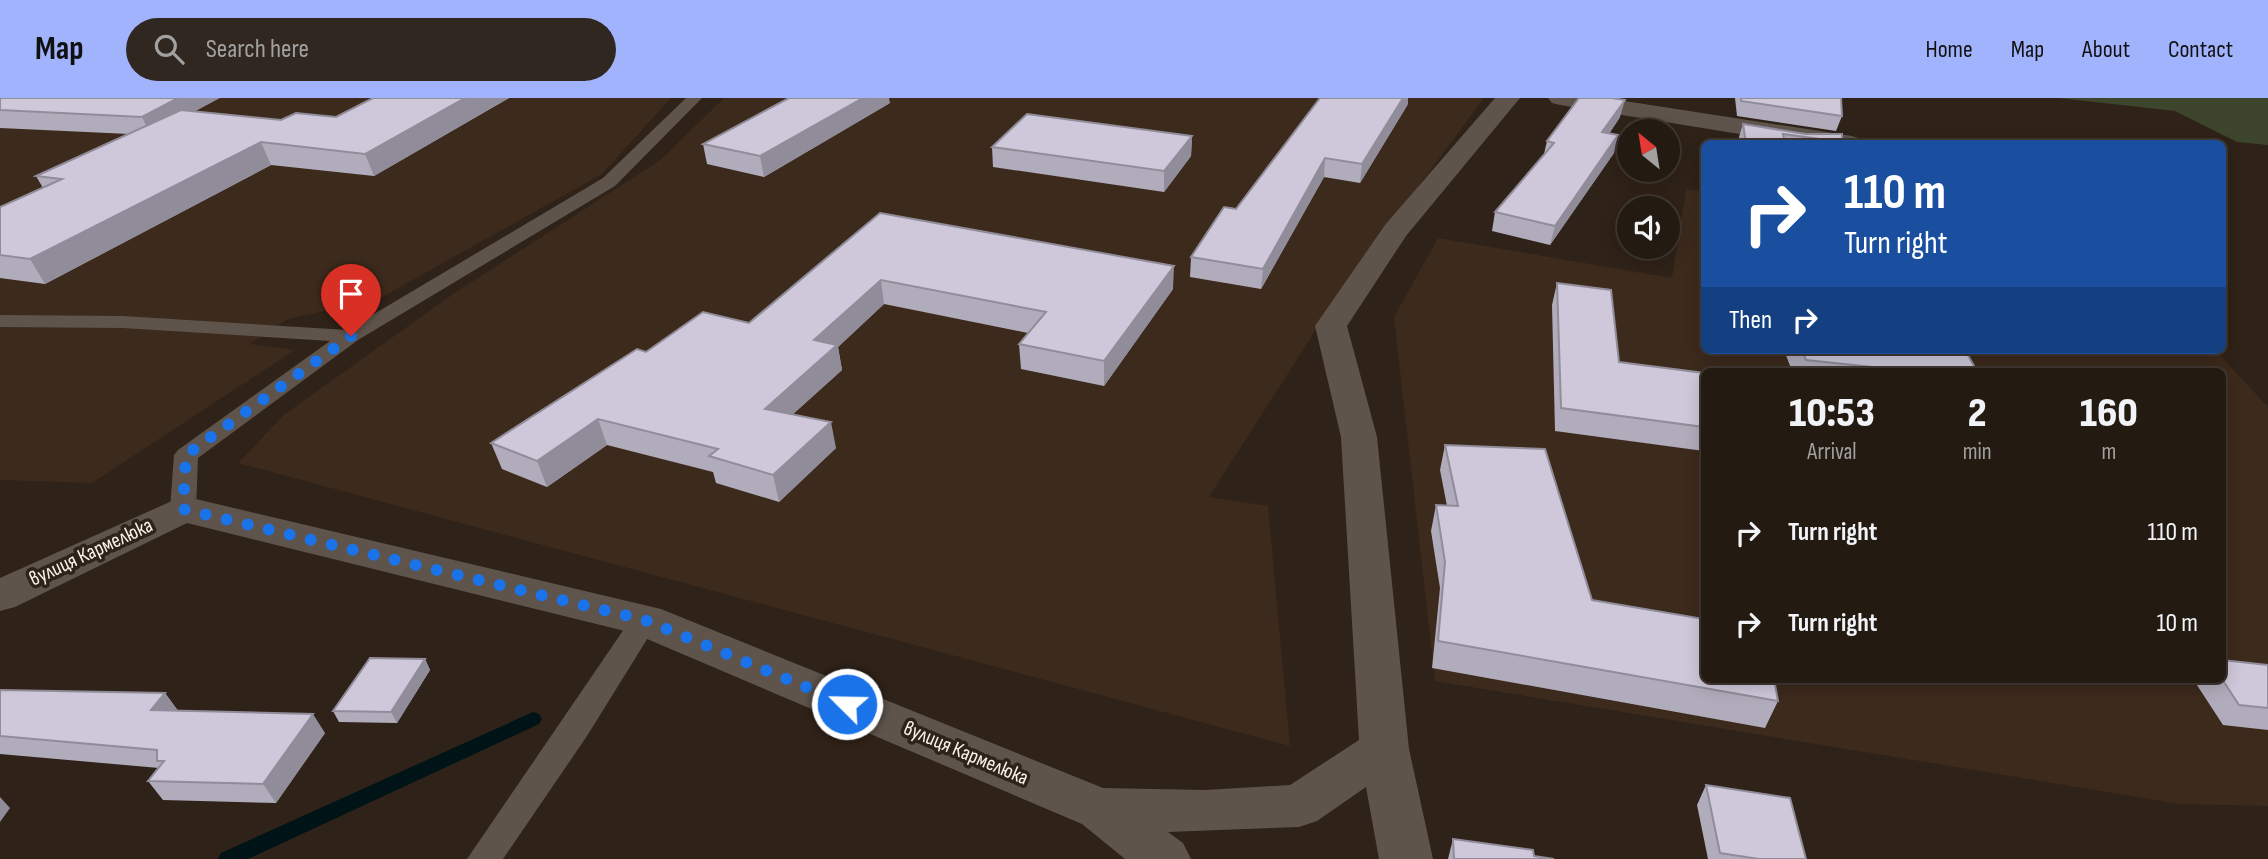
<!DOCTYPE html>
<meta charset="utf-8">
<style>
:root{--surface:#231a12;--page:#2f2720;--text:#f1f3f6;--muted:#a3a19f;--line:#403832;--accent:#a1b3fd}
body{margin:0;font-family:"Sofia Sans Condensed",sans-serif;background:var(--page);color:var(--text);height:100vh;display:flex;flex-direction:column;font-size:26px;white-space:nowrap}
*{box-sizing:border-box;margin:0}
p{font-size:23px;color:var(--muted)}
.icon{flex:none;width:38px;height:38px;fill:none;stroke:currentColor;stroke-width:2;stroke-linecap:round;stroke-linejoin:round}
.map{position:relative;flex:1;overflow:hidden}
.details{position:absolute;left:1701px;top:270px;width:525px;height:315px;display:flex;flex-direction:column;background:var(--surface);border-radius:10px;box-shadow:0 4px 18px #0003,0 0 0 2px var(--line)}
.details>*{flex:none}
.top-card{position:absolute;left:1701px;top:42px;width:525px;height:214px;border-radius:10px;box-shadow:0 4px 18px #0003,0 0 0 2px var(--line);background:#1a4fa0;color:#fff;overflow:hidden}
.needle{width:46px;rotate:330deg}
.tools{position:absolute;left:1617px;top:21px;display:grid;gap:14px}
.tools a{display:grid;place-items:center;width:63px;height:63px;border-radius:50%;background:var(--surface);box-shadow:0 4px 18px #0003,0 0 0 2px var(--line);font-size:35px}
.pin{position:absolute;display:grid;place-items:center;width:60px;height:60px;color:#fff;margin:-72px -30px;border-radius:50% 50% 50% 0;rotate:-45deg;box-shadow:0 0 7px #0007}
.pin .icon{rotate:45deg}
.me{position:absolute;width:77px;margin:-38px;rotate:293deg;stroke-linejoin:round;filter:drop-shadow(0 0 5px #0008)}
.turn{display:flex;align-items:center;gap:24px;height:147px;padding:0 28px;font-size:32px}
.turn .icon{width:91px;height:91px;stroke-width:2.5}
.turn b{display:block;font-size:49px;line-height:60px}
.then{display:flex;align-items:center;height:66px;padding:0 28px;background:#0003;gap:14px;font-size:26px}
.eta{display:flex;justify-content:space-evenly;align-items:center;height:119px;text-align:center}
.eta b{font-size:42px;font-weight:800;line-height:49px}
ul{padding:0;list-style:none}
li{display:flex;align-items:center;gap:21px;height:91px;padding:0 28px}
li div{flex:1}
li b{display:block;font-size:26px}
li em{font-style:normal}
header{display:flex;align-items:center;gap:42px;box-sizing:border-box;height:98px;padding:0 35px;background:var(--accent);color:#111}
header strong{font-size:33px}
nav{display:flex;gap:38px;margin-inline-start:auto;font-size:24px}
.search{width:490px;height:63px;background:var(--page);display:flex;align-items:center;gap:18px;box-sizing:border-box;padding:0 24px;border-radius:38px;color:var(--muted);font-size:26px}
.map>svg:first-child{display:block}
</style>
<header>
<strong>Map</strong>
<div class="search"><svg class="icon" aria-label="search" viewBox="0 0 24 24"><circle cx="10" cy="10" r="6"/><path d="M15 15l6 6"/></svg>Search here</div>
<nav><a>Home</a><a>Map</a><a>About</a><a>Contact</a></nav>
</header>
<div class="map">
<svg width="2268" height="761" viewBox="0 0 2268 761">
<rect width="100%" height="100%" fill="#2f2218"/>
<g fill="#3c2a1c" fill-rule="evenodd">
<polygon points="0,0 671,0 602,76 377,202 288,221 250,246 295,252 92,385 0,382"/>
<polygon points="724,0 1484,0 1338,197 1209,399 1268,408 1290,648 238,365 285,316 453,196 659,63"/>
<path d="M1686 91 1704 94V252H2215L2268 309V708L2179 706 1435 583 1394 219 1438 140 1672 180ZM1704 273H2222V581H1704Z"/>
</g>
<polygon fill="#3e452d" points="2059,0 2268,0 2268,47 2237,44 2175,13"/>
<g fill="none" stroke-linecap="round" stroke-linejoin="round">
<polygon fill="#001417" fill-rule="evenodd" points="533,614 539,616 542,621 539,626 248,761 218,761 221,755"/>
<g fill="#5e544c" fill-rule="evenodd">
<polygon points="686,0 702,0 615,88 358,242 198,360 196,411 192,417 174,417 170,411 174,357 178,352 330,243 123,230 0,229 0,217 123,218 347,232 603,80"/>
<polygon points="645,512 655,515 659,522 587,638 503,761 467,761 635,515"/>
</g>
<g fill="#5e544c" fill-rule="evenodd">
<polygon points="1495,0 1520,0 1406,138 1347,228 1377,339 1409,651 1433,761 1379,761 1366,689 1317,723 1299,729 1168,734 1183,745 1191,761 1125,761 1082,726 633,535 187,425 15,509 0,513 0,480 183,398 661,511 1103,690 1205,692 1290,687 1359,642 1341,339 1315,228 1385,127"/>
<polygon points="1548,0 1605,0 1852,38 1861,41 1864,46 1802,46 1560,7 1552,5"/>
</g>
</g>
<g fill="#b1acbb">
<polygon points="0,0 194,14 281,22 336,19 373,0 509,0 374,78 271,67 45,186 0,180 0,109 43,90 36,78 129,36 0,30"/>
<polygon points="1735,0 1841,0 1842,18 1836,33 1737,18"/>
<polygon points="890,5 764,79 707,66 703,46"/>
<polygon points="1408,6 1360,85 1324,79 1261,191 1190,179 1191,159 1236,111"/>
<polygon points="1620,19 1609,36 1614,55 1550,147 1492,133 1495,114 1544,56 1547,43"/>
<polygon points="1743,26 1842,44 1842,46 1740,46 1739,39"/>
<polygon points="1192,38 1191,58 1164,94 993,69 992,49"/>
<polygon points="880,115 1173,191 1104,288 1021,271 1019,246 1028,235 884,206 838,249 842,272 793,316 836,350 779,404 716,385 713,374 607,347 547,389 502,371 491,345 646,254 749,225"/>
<polygon points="1557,185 1619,264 1704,275 1704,353 1555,333 1552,207"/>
<polygon points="1784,252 1965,252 1977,273 1792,273"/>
<polygon points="1445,347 1592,502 1778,603 1765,630 1432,570 1440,490 1431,433 1436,407 1447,408 1440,372"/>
<polygon points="425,561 430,572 397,625 339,624 333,613"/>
<polygon points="2268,567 2268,632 2223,627 2193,581 2222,581"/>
<polygon points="0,592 165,595 178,613 325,635 276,705 163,702 148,683 159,670 0,656"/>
<polygon points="1706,687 1806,761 1708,761 1697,707"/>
<polygon points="1453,741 1534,758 1554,761 1448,761"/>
</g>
<g fill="#908c99">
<polygon points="178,0 220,0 151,37 142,19"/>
<polygon points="465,0 509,0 374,78 365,56"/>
<polygon points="863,0 889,0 890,5 764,79 760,58"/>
<polygon points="1403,0 1408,0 1408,6 1360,85 1362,66"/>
<polygon points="1625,2 1620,19 1598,52 1602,34"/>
<polygon points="1618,37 1614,55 1550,147 1555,128"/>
<polygon points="1192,38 1191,58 1164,94 1164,73"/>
<polygon points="261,44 271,67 45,186 30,161"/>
<polygon points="1325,60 1324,79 1261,191 1263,171"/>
<polygon points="1174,168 1173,191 1104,288 1104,263"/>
<polygon points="881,182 884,206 838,249 842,272 770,337 765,311 814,242"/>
<polygon points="598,321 607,347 547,389 537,363"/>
<polygon points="831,324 836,350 779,404 773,377"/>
<polygon points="425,561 430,572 397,625 391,614"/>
<polygon points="165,595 179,614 151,612"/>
<polygon points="313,616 325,635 276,705 263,686"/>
<polygon points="0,699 10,710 0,724"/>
</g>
<g fill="#cec8da" stroke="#908c99" stroke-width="2">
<polygon points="0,0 178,0 142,19 0,12"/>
<polygon points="373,0 465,0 365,56 261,44 30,161 0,157 0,109 62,81 36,78 181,12 281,22 296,15 336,19"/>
<polygon points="789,0 863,0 760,58 703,46"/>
<polygon points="1320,0 1403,0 1362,66 1325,60 1263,171 1191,159 1224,109 1236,111"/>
<polygon points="1579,0 1612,0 1625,2 1602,34 1618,37 1555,128 1495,114 1554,45 1547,43"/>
<polygon points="1741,0 1841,0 1842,18 1741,3"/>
<polygon points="1027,16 1192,38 1164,73 992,49"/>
<polygon points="1743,26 1806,36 1842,36 1842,44 1783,36 1785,46 1746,46"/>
<polygon points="880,115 1174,168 1104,263 1019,246 1046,214 881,182 814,242 837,247 765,311 831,324 773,377 709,358 718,351 598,321 537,363 491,345 637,251 646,254 703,214 749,225"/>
<polygon points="1557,185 1611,192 1619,264 1704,275 1704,329 1561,310"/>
<polygon points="1802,252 1965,252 1977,273 1911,273 1806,262"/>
<polygon points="1445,347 1545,351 1592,502 1704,521 1704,581 1774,581 1778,603 1438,543 1445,464 1436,407 1458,408"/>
<polygon points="370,560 425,561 391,614 333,613"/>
<polygon points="2222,562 2268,567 2268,610 2239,607 2222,581"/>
<polygon points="0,592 165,595 151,612 313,616 263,686 148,683 164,663 157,663 157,652 0,638"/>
<polygon points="1706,687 1790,700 1806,761 1759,761 1720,755"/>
<polygon points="1453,741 1533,752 1534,758 1554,761 1454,761"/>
</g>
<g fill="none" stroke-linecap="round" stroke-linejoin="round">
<polyline stroke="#1a73e8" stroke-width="12" stroke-dasharray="0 21.6" points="351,238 186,357 183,411 645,522 847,606"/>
</g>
<g text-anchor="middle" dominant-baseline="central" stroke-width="7" stroke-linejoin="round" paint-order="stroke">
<g font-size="21" fill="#faf1eb" stroke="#2f2218">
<text transform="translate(91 454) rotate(-25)">вулиця Кармелюка</text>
<text transform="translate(966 655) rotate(23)">вулиця Кармелюка</text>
</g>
</g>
</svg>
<div class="tools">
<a><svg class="needle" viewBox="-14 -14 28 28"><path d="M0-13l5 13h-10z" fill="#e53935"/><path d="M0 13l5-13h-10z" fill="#a3a19f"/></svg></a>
<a><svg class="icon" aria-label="sound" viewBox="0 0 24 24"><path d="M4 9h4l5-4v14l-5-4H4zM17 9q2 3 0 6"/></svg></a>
</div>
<div class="pin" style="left:351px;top:238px;background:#d93025"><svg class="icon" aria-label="arrive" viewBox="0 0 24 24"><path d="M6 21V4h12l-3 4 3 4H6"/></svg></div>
<svg class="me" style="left:847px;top:606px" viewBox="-20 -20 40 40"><circle r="17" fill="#1a73e8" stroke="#fff" stroke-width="3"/><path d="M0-11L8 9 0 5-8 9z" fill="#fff"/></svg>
<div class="top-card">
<div class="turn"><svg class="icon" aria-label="right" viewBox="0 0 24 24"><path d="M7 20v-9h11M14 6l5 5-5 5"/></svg><div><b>110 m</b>Turn right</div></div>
<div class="then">Then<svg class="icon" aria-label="right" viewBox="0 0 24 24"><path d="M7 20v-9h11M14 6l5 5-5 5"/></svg></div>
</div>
<section class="details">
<div class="eta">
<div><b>10:53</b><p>Arrival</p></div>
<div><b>2</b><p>min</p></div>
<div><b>160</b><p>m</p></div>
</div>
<ul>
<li><svg class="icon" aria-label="right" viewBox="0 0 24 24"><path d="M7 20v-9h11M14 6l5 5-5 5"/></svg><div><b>Turn right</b></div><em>110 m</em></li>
<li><svg class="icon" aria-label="right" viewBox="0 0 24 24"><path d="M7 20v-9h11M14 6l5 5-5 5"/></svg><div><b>Turn right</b></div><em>10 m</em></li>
</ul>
</section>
</div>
